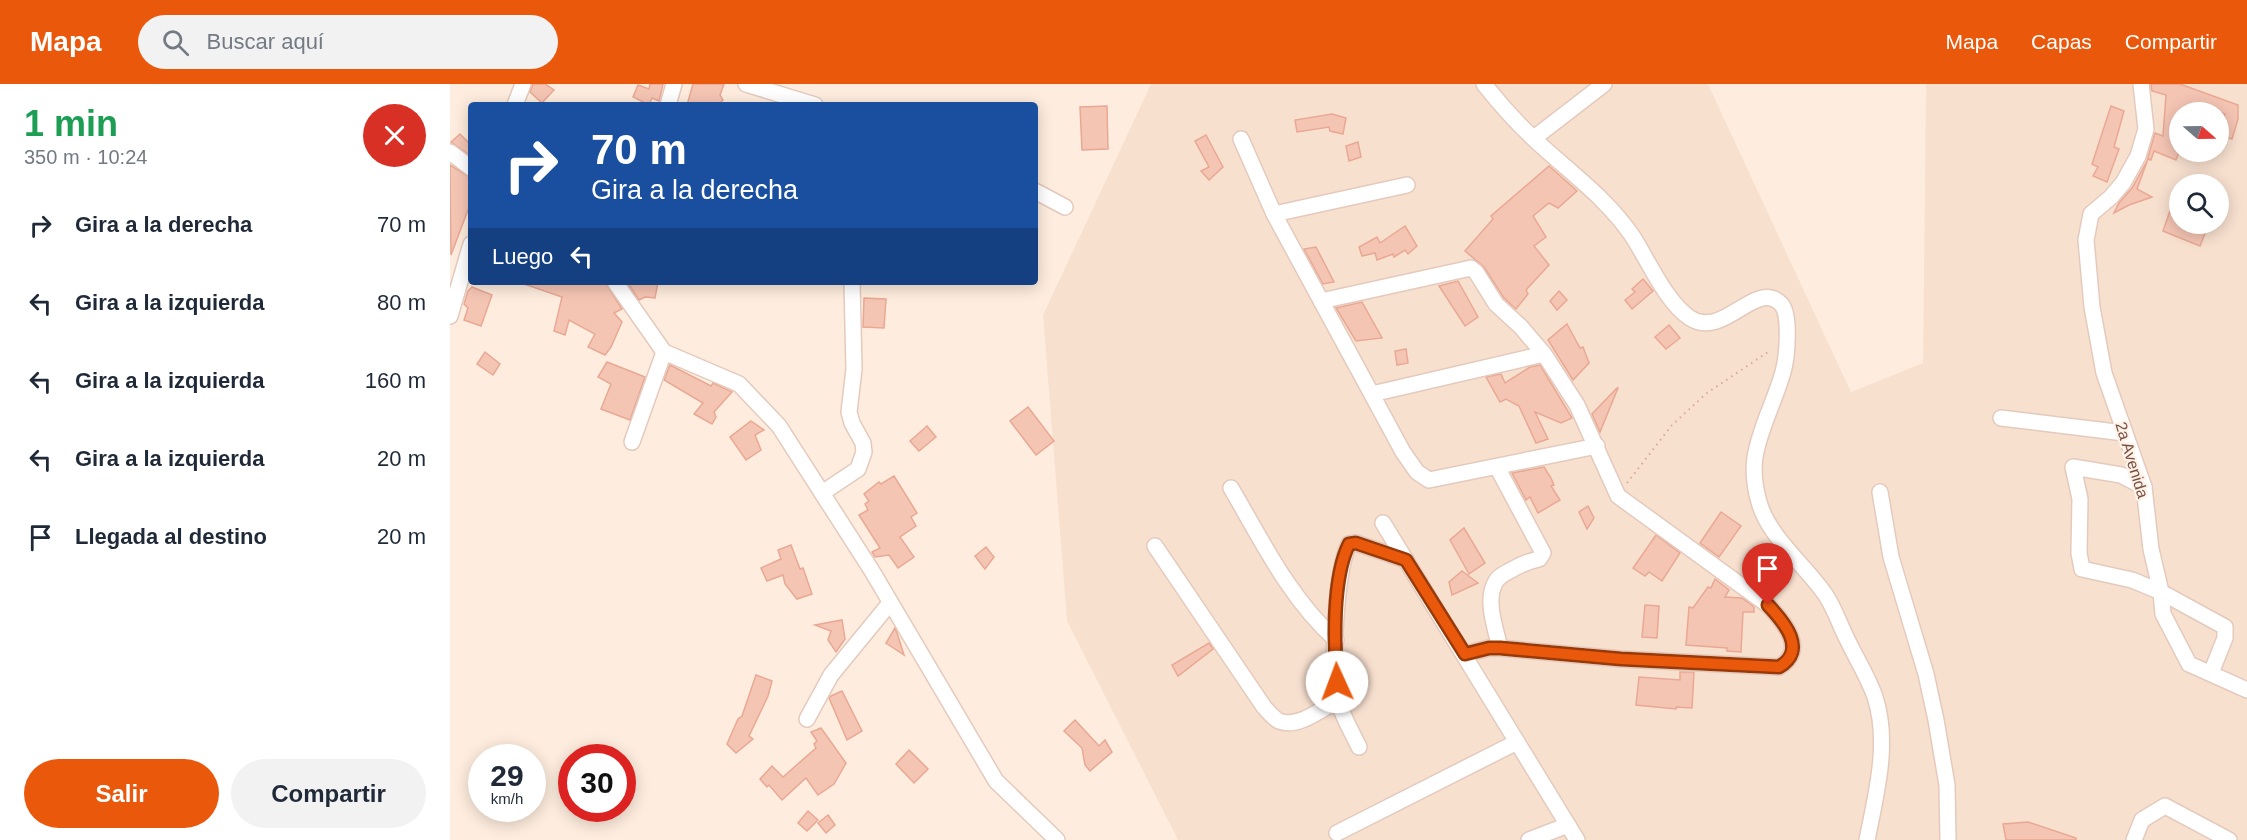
<!DOCTYPE html>
<html lang="es">
<meta charset="utf-8">
<style>
:root{--surface:#fff;--page:#f2f2f3;--text:#1f2937;--muted:#747a83;--accent:#ea580c}
body{margin:0;font-family:Helvetica,sans-serif;background:var(--page);color:var(--text);height:100vh;display:flex;flex-direction:column;font-size:22px;white-space:nowrap}
*{box-sizing:border-box;margin:0}
p{font-size:20px;color:var(--muted)}
.icon{flex:none;width:33px;height:33px;fill:none;stroke:currentColor;stroke-width:2;stroke-linecap:round;stroke-linejoin:round}
.map{position:relative;flex:1;overflow:hidden}
.sheet{display:flex;flex-direction:column;background:var(--surface);width:450px}
.sheet>*{flex:none}
.guide{position:absolute;left:18px;top:18px;width:570px;height:183px;border-radius:6px;box-shadow:0 3px 15px #0003;background:#1a4fa0;color:#fff;overflow:hidden}
.needle{width:39px;rotate:110deg}
.buttons{position:absolute;left:1719px;top:18px;display:grid;gap:12px}
.buttons a{display:grid;place-items:center;width:60px;height:60px;border-radius:50%;background:var(--surface);box-shadow:0 3px 15px #0003;font-size:30px}
.speed{position:absolute;left:18px;top:660px;display:flex;gap:12px;font-size:30px;font-weight:700;text-align:center}
.speed>*{display:grid;place-content:center;width:78px;height:78px;border-radius:50%;background:var(--surface);box-shadow:0 3px 15px #0003;line-height:1}
.speed small{font-size:15px;font-weight:400}
.speed .limit{border:9px solid #d22;background:#fff;color:#111}
.pin{position:absolute;display:grid;place-items:center;width:51px;height:51px;color:#fff;margin:-62px -26px;border-radius:50% 50% 50% 0;rotate:-45deg;box-shadow:0 0 6px #0007}
.pin .icon{rotate:45deg}
.me{position:absolute;width:66px;margin:-33px;rotate:358deg;stroke-linejoin:round;filter:drop-shadow(0 0 4px #0008)}
.turn{display:flex;align-items:center;gap:21px;height:126px;padding:0 24px;font-size:27px}
.turn .icon{width:78px;height:78px;stroke-width:2.5}
.turn b{display:block;font-size:42px;line-height:51px}
.then{display:flex;align-items:center;height:57px;padding:0 24px;background:#0003;gap:12px;font-size:22px}
.round{display:grid;place-items:center;flex:none;width:63px;height:63px;border-radius:32px;background:var(--page)}
.summary{display:flex;align-items:center;justify-content:space-between;height:102px;padding:0 24px}
h1{font-size:36px;font-weight:700;line-height:45px;color:#1e9e55}
.cta{display:flex;gap:12px;margin-top:auto;padding:12px 24px}
.cta a{flex:1;height:69px;border-radius:36px;background:var(--accent);color:#fff;font-size:24px;font-weight:700;line-height:69px;text-align:center}
.cta a+a{background:var(--page);color:var(--text)}
ul{padding:0;list-style:none}
li{display:flex;align-items:center;gap:18px;height:78px;padding:0 24px}
li div{flex:1}
li b{display:block;font-size:22px}
li em{font-style:normal}
header{display:flex;align-items:center;gap:36px;box-sizing:border-box;height:84px;padding:0 30px;background:var(--accent);color:#fff}
header strong{font-size:28px}
nav{display:flex;gap:33px;margin-inline-start:auto;font-size:21px}
.search{width:420px;height:54px;background:var(--page);display:flex;align-items:center;gap:15px;box-sizing:border-box;padding:0 21px;border-radius:33px;color:var(--muted);font-size:22px}
main{display:flex;flex:1;min-height:0}
.map>svg:first-child{display:block}
</style>
<header>
<strong>Mapa</strong>
<div class="search"><svg class="icon" aria-label="search" viewBox="0 0 24 24"><circle cx="10" cy="10" r="6"/><path d="M15 15l6 6"/></svg>Buscar aquí</div>
<nav><a>Mapa</a><a>Capas</a><a>Compartir</a></nav>
</header>
<main>
<section class="sheet">
<div class="summary"><div><h1>1 min</h1><p>350 m · 10:24</p></div><a class="round" style="background:#d93025;color:#fff"><svg class="icon" aria-label="close" viewBox="0 0 24 24"><path d="M6 6l12 12M18 6L6 18"/></svg></a></div>
<ul>
<li><svg class="icon" aria-label="right" viewBox="0 0 24 24"><path d="M7 20v-9h11M14 6l5 5-5 5"/></svg><div><b>Gira a la derecha</b></div><em>70 m</em></li>
<li><svg class="icon" aria-label="left" viewBox="0 0 24 24"><path d="M17 20v-9H6M10 6l-5 5 5 5"/></svg><div><b>Gira a la izquierda</b></div><em>80 m</em></li>
<li><svg class="icon" aria-label="left" viewBox="0 0 24 24"><path d="M17 20v-9H6M10 6l-5 5 5 5"/></svg><div><b>Gira a la izquierda</b></div><em>160 m</em></li>
<li><svg class="icon" aria-label="left" viewBox="0 0 24 24"><path d="M17 20v-9H6M10 6l-5 5 5 5"/></svg><div><b>Gira a la izquierda</b></div><em>20 m</em></li>
<li><svg class="icon" aria-label="arrive" viewBox="0 0 24 24"><path d="M6 21V4h12l-3 4 3 4H6"/></svg><div><b>Llegada al destino</b></div><em>20 m</em></li>
</ul>
<div class="cta"><a>Salir</a><a>Compartir</a></div>
</section>
<div class="map">
<svg width="1797" height="756" viewBox="0 0 1797 756">
<rect width="100%" height="100%" fill="#feedde"/>
<path fill="#f8e0cf" fill-rule="evenodd" d="M701 0H1258L1401 308 1473 279 1476 0H1797V756H728L617 537 593 231ZM1730 28H1768V68H1730ZM1730 100H1768V140H1730Z"/>
<g fill="#f5c5b4" stroke="#e9a893" stroke-width="1.5">
<polygon points="83,0 95,0 104,6 92,19 80,8"/>
<polygon points="200,0 213,0 209,17 202,14 199,21 183,13 188,1 199,5"/>
<polygon points="243,0 274,0 270,11 273,16 267,21 237,21"/>
<polygon points="1701,0 1730,0 1788,21 1788,35 1782,55 1768,51 1775,30 1753,23 1751,28 1730,28 1730,65 1726,76 1704,67 1701,76 1698,75 1687,105 1702,113 1679,121 1664,129 1669,119 1682,104 1697,77 1705,49 1713,52 1716,11 1702,7"/>
<polygon points="657,22 658,65 632,66 630,23"/>
<polygon points="1661,22 1674,27 1664,63 1669,65 1657,98 1643,92 1648,83 1642,80"/>
<polygon points="882,30 896,34 893,50 880,47 879,43 847,48 845,36"/>
<polygon points="10,50 21,61 21,72 1,58"/>
<polygon points="756,51 773,83 759,96 751,87 759,83 745,57"/>
<polygon points="908,58 911,73 899,77 896,62"/>
<polygon points="0,81 21,94 21,118 1,171"/>
<polygon points="1099,82 1127,107 1108,124 1099,119 1083,132 1096,153 1084,162 1099,181 1076,206 1078,210 1066,225 1054,214 1034,183 1015,167 1043,135 1041,132"/>
<polygon points="1721,124 1730,130 1730,140 1745,140 1756,147 1750,162 1713,147"/>
<polygon points="955,142 967,162 958,170 955,166 944,173 943,170 927,176 925,169 912,172 909,163 927,153 930,159"/>
<polygon points="866,163 884,198 873,200 854,165"/>
<polygon points="1193,195 1203,207 1182,225 1175,216 1185,208 1182,205"/>
<polygon points="1008,197 1028,233 1015,242 989,202"/>
<polygon points="74,198 155,198 172,225 164,229 172,238 161,263 155,271 138,263 145,250 119,236 115,251 104,247 112,213 74,200"/>
<polygon points="177,198 208,198 205,214 195,213 189,216"/>
<polygon points="22,203 42,211 31,242 14,236 18,224 14,220 18,207"/>
<polygon points="1109,207 1117,216 1107,226 1100,217"/>
<polygon points="414,214 436,215 434,244 413,243"/>
<polygon points="912,218 932,254 906,257 886,224"/>
<polygon points="1117,240 1130,264 1133,263 1139,279 1123,296 1098,256"/>
<polygon points="1219,241 1230,254 1216,265 1205,253"/>
<polygon points="956,265 958,279 947,281 945,267"/>
<polygon points="35,268 50,280 43,291 27,280"/>
<polygon points="157,278 195,293 180,336 151,325 161,300 148,293"/>
<polygon points="220,281 261,302 263,299 282,308 264,328 266,333 262,340 244,330 253,319 214,296"/>
<polygon points="1090,281 1122,334 1111,339 1085,328 1098,355 1086,359 1069,322 1056,315 1050,318 1036,293 1051,290 1055,299 1080,283"/>
<polygon points="1167,304 1168,304 1150,348 1142,330"/>
<polygon points="578,323 604,357 586,371 560,337"/>
<polygon points="301,337 314,346 305,351 311,366 296,376 280,353"/>
<polygon points="477,342 486,353 469,367 460,357"/>
<polygon points="1094,383 1101,394 1104,401 1101,402 1110,416 1088,429 1080,413 1076,416 1062,389"/>
<polygon points="444,392 467,429 461,433 466,442 450,453 464,473 448,484 439,471 425,473 422,468 430,464 409,431 418,426 415,420 419,417 414,410 429,398 431,400"/>
<polygon points="1138,422 1144,434 1137,445 1129,428"/>
<polygon points="1271,428 1291,442 1269,473 1250,459"/>
<polygon points="1014,444 1035,479 1019,490 1000,456"/>
<polygon points="1206,451 1230,469 1212,497 1199,488 1195,492 1183,484"/>
<polygon points="341,461 350,485 353,484 362,510 347,515 335,500 333,491 317,497 311,484 331,475 328,466"/>
<polygon points="536,463 544,473 535,485 525,472"/>
<polygon points="1012,487 1028,499 1002,511 999,498"/>
<polygon points="1265,495 1279,506 1275,513 1292,514 1304,523 1304,528 1293,528 1291,568 1277,567 1277,564 1236,561 1239,523 1243,524 1258,503 1261,504"/>
<polygon points="1195,521 1209,522 1207,554 1192,553"/>
<polygon points="392,536 395,555 386,568 378,556 381,547 365,541"/>
<polygon points="445,544 447,549 454,571 436,559"/>
<polygon points="759,559 763,565 728,592 722,581"/>
<polygon points="1230,588 1244,588 1242,624 1226,623 1226,625 1186,621 1189,593 1230,596"/>
<polygon points="306,591 322,597 318,612 299,652 303,655 286,669 277,660 288,635 292,632"/>
<polygon points="392,607 412,647 397,656 379,614 381,612"/>
<polygon points="625,636 649,662 655,656 662,668 640,687 635,681 632,664 614,647"/>
<polygon points="371,644 396,679 384,700 368,711 356,694 332,716 319,701 317,703 310,695 322,682 333,693 366,664 364,660 367,657 361,648"/>
<polygon points="459,666 478,685 464,699 446,680"/>
<polygon points="358,727 368,736 357,747 348,739"/>
<polygon points="378,731 385,741 376,749 368,739"/>
<polygon points="1578,738 1626,754 1626,756 1556,756 1553,740"/>
</g>
<g fill="none" stroke-linecap="round" stroke-linejoin="round">
<g stroke="#e4cabd" stroke-width="18">
<g id="minor">
<polyline points="296,0 365,21"/>
<path d="M1034 0C1049 19 1066 38 1084 55 1118 87 1157 114 1183 153 1199 178 1216 218 1240 234 1274 256 1306 194 1331 220 1341 230 1337 274 1333 288 1325 317 1310 343 1305 373 1303 387 1305 404 1309 418 1318 452 1355 481 1375 510 1384 523 1390 541 1397 555 1406 574 1418 593 1425 613 1440 659 1426 710 1417 756"/>
<polyline points="1691,0 1696,45 1688,72 1673,99 1661,113 1641,130 1636,156 1642,223 1654,289 1694,403 1701,465 1711,508 1713,530 1739,580 1797,606"/>
<polyline points="65,21 73,0"/>
<polyline points="218,21 224,0"/>
<polyline points="1084,54 1154,0"/>
<polyline points="791,55 824,130 953,368 967,388 979,396 1147,362"/>
<polyline points="0,68 21,84"/>
<polyline points="585,107 615,123"/>
<polyline points="824,130 957,101"/>
<polyline points="165,198 214,268 289,300 329,342 422,487 546,697 607,756"/>
<path d="M871 217 1021 184 1026 188 1046 220 1071 243 1094 270 1127 321 1168 412 1318 521C1334 538 1358 566 1329 583L1171 575 1050 564H1039L1015 570"/>
<polyline points="0,232 21,160"/>
<polyline points="922,310 1094,270"/>
<polyline points="1551,334 1674,349"/>
<polyline points="182,358 214,268"/>
<path d="M1047 383 1093 469 1089 475C1079 477 1072 480 1063 485 1056 489 1048 492 1045 499 1035 517 1046 546 1050 564"/>
<polyline points="1694,403 1671,391 1623,383 1630,415 1629,469 1632,485 1682,496 1711,508 1775,543 1775,554 1761,589"/>
<path d="M781 404C812 457 840 515 886 556"/>
<polyline points="1430,408 1441,473 1476,590 1486,636 1497,701 1498,756"/>
<polyline points="372,409 408,385 414,368 413,359 402,339 399,328 404,285 402,198"/>
<polyline points="933,439 1127,756"/>
<path d="M705 462 814 623C818 627 823 634 829 637 847 645 872 625 888 616"/>
<polyline points="357,635 381,591 440,519"/>
<path d="M909 663C902 648 892 632 888 616 880 587 886 487 899 460L906 459 956 476"/>
<polyline points="887,749 1067,658"/>
<polyline points="1079,756 1118,741"/>
<polyline points="1684,756 1692,736 1715,722 1779,756"/>
</g>
</g>
<polyline stroke="#daa898" stroke-width="2" stroke-dasharray="1.5 4.5" stroke-linecap="butt" points="1177,399 1222,341 1257,309 1321,266"/>
<use href="#minor" stroke="#fff" stroke-width="15"/>
</g>
<g fill="none" stroke-linecap="round" stroke-linejoin="round">
<g stroke="#983908" stroke-width="15">
<path id="route" d="M887 598C884 561 882 494 899 460L906 459 956 476 1015 570 1039 564H1050L1171 575 1329 583C1358 566 1334 538 1318 521"/>
</g>
<use href="#route" stroke="#ea580c" stroke-width="10"/>
</g>
<g text-anchor="middle" dominant-baseline="central" stroke-width="4.5" stroke-linejoin="round" paint-order="stroke">
<g font-size="16" fill="#764f45" stroke="#fff2e6">
<text transform="translate(1682 376) rotate(73)">2a Avenida</text>
</g>
</g>
</svg>
<div class="buttons">
<a><svg class="needle" viewBox="-14 -14 28 28"><path d="M0-13l5 13h-10z" fill="#e53935"/><path d="M0 13l5-13h-10z" fill="#747a83"/></svg></a>
<a><svg class="icon" aria-label="search" viewBox="0 0 24 24"><circle cx="10" cy="10" r="6"/><path d="M15 15l6 6"/></svg></a>
</div>
<div class="speed"><div>29<small>km/h</small></div><div class="limit">30</div></div>
<div class="pin" style="left:1318px;top:521px;background:#d93025"><svg class="icon" aria-label="arrive" viewBox="0 0 24 24"><path d="M6 21V4h12l-3 4 3 4H6"/></svg></div>
<svg class="me" style="left:887px;top:598px" viewBox="-20 -20 40 40"><circle r="19" fill="#fff"/><path d="M0-13L10 11 0 6-10 11z" fill="#ea580c"/></svg>
<div class="guide">
<div class="turn"><svg class="icon" aria-label="right" viewBox="0 0 24 24"><path d="M7 20v-9h11M14 6l5 5-5 5"/></svg><div><b>70 m</b>Gira a la derecha</div></div>
<div class="then">Luego<svg class="icon" aria-label="left" viewBox="0 0 24 24"><path d="M17 20v-9H6M10 6l-5 5 5 5"/></svg></div>
</div>
</div>
</main>
